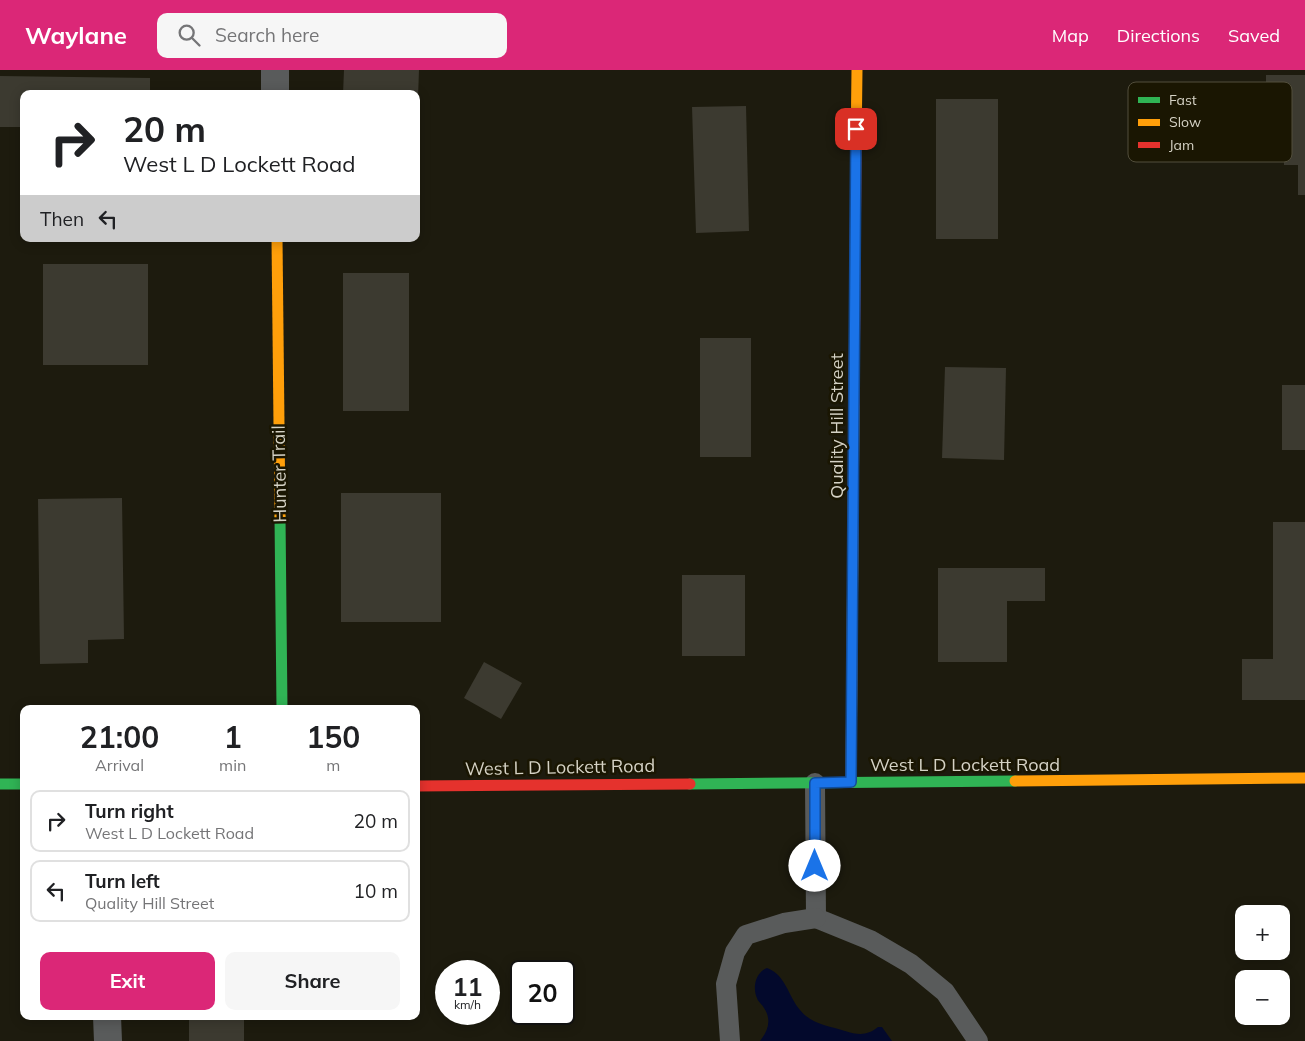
<!DOCTYPE html>
<meta charset="utf-8">
<style>
:root{--surface:#fff;--page:#f6f6f6;--text:#202124;--muted:#757577;--line:#e0e0e0;--accent:#db2777}
body{margin:0;font-family:Mulish,sans-serif;background:var(--page);color:var(--text);height:100vh;display:flex;flex-direction:column;font-size:19px;white-space:nowrap}
*{box-sizing:border-box;margin:0}
p{font-size:16px;color:var(--muted)}
.icon{flex:none;width:28px;height:28px;fill:none;stroke:currentColor;stroke-width:2;stroke-linecap:round;stroke-linejoin:round}
.map{position:relative;flex:1;overflow:hidden}
.sheet{position:absolute;left:20px;top:635px;width:400px;height:315px;display:flex;flex-direction:column;background:var(--surface);border-radius:10px;box-shadow:0 2px 12px #0003}
.sheet>*{flex:none}
.hud{position:absolute;left:20px;top:20px;width:400px;height:152px;border-radius:10px;box-shadow:0 2px 12px #0003;background:#fff;color:var(--text);overflow:hidden}
.controls{position:absolute;left:1235px;top:835px;display:grid;gap:10px}
.controls a{display:grid;place-items:center;width:55px;height:55px;border-radius:10px;background:var(--surface);box-shadow:0 2px 12px #0003;font-size:25px}
.speed{position:absolute;left:435px;top:890px;display:flex;gap:10px;font-size:25px;font-weight:700;text-align:center}
.speed>*{display:grid;place-content:center;width:65px;height:65px;border-radius:50%;background:var(--surface);box-shadow:0 2px 12px #0003;line-height:1}
.speed small{font-size:12px;font-weight:400}
.speed .limit{border:2px solid #111;border-radius:8px;background:#fff;color:#111}
.pin{position:absolute;display:grid;place-items:center;width:42px;height:42px;color:#fff;margin:-21px;border-radius:10px;box-shadow:0 2px 8px #0006}
.me{position:absolute;width:55px;margin:-28px;rotate:0deg;stroke-linejoin:round;filter:drop-shadow(0 0 4px #0008)}
.turn{display:flex;align-items:center;gap:18px;height:105px;padding:0 20px;font-size:22px}
.turn .icon{width:65px;height:65px;stroke-width:2.5}
.turn b{display:block;font-size:35px;line-height:42px}
.then{display:flex;align-items:center;height:48px;padding:0 20px;background:#0003;gap:10px;font-size:19px}
.eta{display:flex;justify-content:space-evenly;align-items:center;height:85px;text-align:center}
.eta b{font-size:30px;font-weight:700;line-height:35px}
.cta{display:flex;gap:10px;margin-top:auto;padding:10px 20px}
.cta a{flex:1;height:58px;border-radius:10px;background:var(--accent);color:#fff;font-size:20px;font-weight:700;line-height:58px;text-align:center}
.cta a+a{background:var(--page);color:var(--text)}
ul{padding:0;list-style:none}
li{display:flex;align-items:center;gap:15px;height:62px;margin:0 10px 8px;padding:0 10px;border:2px solid var(--line);border-radius:10px}
li div{flex:1}
li b{display:block;font-size:19px}
li em{font-style:normal}
header{display:flex;align-items:center;gap:30px;box-sizing:border-box;height:70px;padding:0 25px;background:var(--accent);color:#fff}
header strong{font-size:24px}
nav{display:flex;gap:28px;margin-inline-start:auto;font-size:18px}
.search{width:350px;height:45px;background:var(--page);display:flex;align-items:center;gap:12px;box-sizing:border-box;padding:0 18px;border-radius:10px;color:var(--muted);font-size:19px}
.map>svg:first-child{display:block}
</style>
<header>
<strong>Waylane</strong>
<div class="search"><svg class="icon" aria-label="search" viewBox="0 0 24 24"><circle cx="10" cy="10" r="6"/><path d="M15 15l6 6"/></svg>Search here</div>
<nav><a>Map</a><a>Directions</a><a>Saved</a></nav>
</header>
<div class="map">
<svg width="1305" height="971" viewBox="0 0 1305 971">
<rect width="100%" height="100%" fill="#1d1b0e"/>
<path fill="#03092c" d="M767 898C786 905 788 926 800 940 811 954 829 956 845 961 858 965 867 966 878 957H882L892 971H760C768 961 772 950 764 938 762 934 758 932 757 928 752 917 756 902 767 898Z"/>
<g fill="#3c3a30">
<polygon points="344,0 419,0 418,28 416,28 416,24 343,24"/>
<polygon points="1266,5 1305,5 1305,125 1298,125 1298,95 1284,95 1284,66 1266,66"/>
<polygon points="0,6 150,8 150,24 24,24 24,57 0,57"/>
<rect x="936" y="29" width="62" height="140"/>
<polygon points="746,36 749,161 696,163 692,37"/>
<rect x="43" y="194" width="105" height="101"/>
<rect x="343" y="203" width="66" height="138"/>
<rect x="700" y="268" width="51" height="119"/>
<polygon points="945,297 1006,298 1004,390 942,388"/>
<rect x="1282" y="315" width="23" height="65"/>
<rect x="341" y="423" width="100" height="129"/>
<polygon points="122,428 124,569 88,570 88,593 40,594 38,429"/>
<polygon points="1273,452 1305,452 1305,630 1242,630 1242,589 1273,589"/>
<polygon points="938,498 1045,498 1045,531 1007,531 1007,592 938,592"/>
<rect x="682" y="505" width="63" height="81"/>
<polygon points="484,592 522,613 501,649 464,628"/>
<rect x="189" y="946" width="55" height="25"/>
</g>
<g fill="none" stroke-linecap="round" stroke-linejoin="round">
<g stroke="#595b5b" stroke-width="20">
<polyline points="815,713 816,848 870,870 911,894 945,922 978,971"/>
<polyline points="730,971 726,914 735,882 746,865 784,853 816,848"/>
</g>
<g stroke="#595b5b" stroke-width="28">
<polyline points="275,0 275,24"/>
<polyline points="107,946 108,971"/>
</g>
<g stroke="#30b455" stroke-width="11">
<polyline points="280,447 282,639"/>
<polyline points="0,714 24,714"/>
<polyline points="690,714 1015,711"/>
</g>
<g stroke="#ff9f0a" stroke-width="11">
<polyline points="856,81 857,0"/>
<polyline points="277,169 280,447"/>
<polyline points="1015,711 1305,708"/>
<polyline points="851,712 854,336"/>
</g>
<g stroke="#e5322d" stroke-width="11">
<polyline points="854,336 856,81"/>
<polyline points="416,716 690,714"/>
</g>
</g>
<g fill="none" stroke-linecap="round" stroke-linejoin="round">
<g stroke="#114b97" stroke-width="12">
<polyline id="route" points="815,796 815,713 851,712 856,59"/>
</g>
<use href="#route" stroke="#1a73e8" stroke-width="9"/>
</g>
<g text-anchor="middle" dominant-baseline="central" stroke-width="5" stroke-linejoin="round" paint-order="stroke">
<g font-size="18" fill="#d5d2c5" stroke="#1a1602">
<text transform="translate(836 356) rotate(-90)">Quality Hill Street</text>
<text transform="translate(279 404) rotate(-91)">Hunter Trail</text>
<text x="965" y="694">West L D Lockett Road</text>
<text transform="translate(560 697) rotate(-1)">West L D Lockett Road</text>
</g>
</g>
<rect x="1128" y="12" width="164" height="80" rx="8" fill="#1a1602" stroke="#524e3c" stroke-width="1"/>
<rect x="1138" y="27" width="22" height="6" fill="#30b455"/>
<rect x="1138" y="49" width="22" height="7" fill="#ff9f0a"/>
<rect x="1138" y="72" width="22" height="6" fill="#e5322d"/>
<g font-size="14" fill="#d5d2c5">
<text x="1169" y="35">Fast</text>
<text x="1169" y="57">Slow</text>
<text x="1169" y="80">Jam</text>
</g>
</svg>
<div class="controls">
<a>+</a>
<a>−</a>
</div>
<div class="speed"><div>11<small>km/h</small></div><div class="limit">20</div></div>
<div class="pin" style="left:856px;top:59px;background:#d93025"><svg class="icon" aria-label="arrive" viewBox="0 0 24 24"><path d="M6 21V4h12l-3 4 3 4H6"/></svg></div>
<svg class="me" style="left:815px;top:796px" viewBox="-20 -20 40 40"><circle r="19" fill="#fff"/><path d="M0-13L10 11 0 6-10 11z" fill="#1a73e8"/></svg>
<div class="hud">
<div class="turn"><svg class="icon" aria-label="right" viewBox="0 0 24 24"><path d="M7 20v-9h11M14 6l5 5-5 5"/></svg><div><b>20 m</b>West L D Lockett Road</div></div>
<div class="then">Then<svg class="icon" aria-label="left" viewBox="0 0 24 24"><path d="M17 20v-9H6M10 6l-5 5 5 5"/></svg></div>
</div>
<section class="sheet">
<div class="eta">
<div><b>21:00</b><p>Arrival</p></div>
<div><b>1</b><p>min</p></div>
<div><b>150</b><p>m</p></div>
</div>
<ul>
<li><svg class="icon" aria-label="right" viewBox="0 0 24 24"><path d="M7 20v-9h11M14 6l5 5-5 5"/></svg><div><b>Turn right</b><p>West L D Lockett Road</p></div><em>20 m</em></li>
<li><svg class="icon" aria-label="left" viewBox="0 0 24 24"><path d="M17 20v-9H6M10 6l-5 5 5 5"/></svg><div><b>Turn left</b><p>Quality Hill Street</p></div><em>10 m</em></li>
</ul>
<div class="cta"><a>Exit</a><a>Share</a></div>
</section>
</div>
